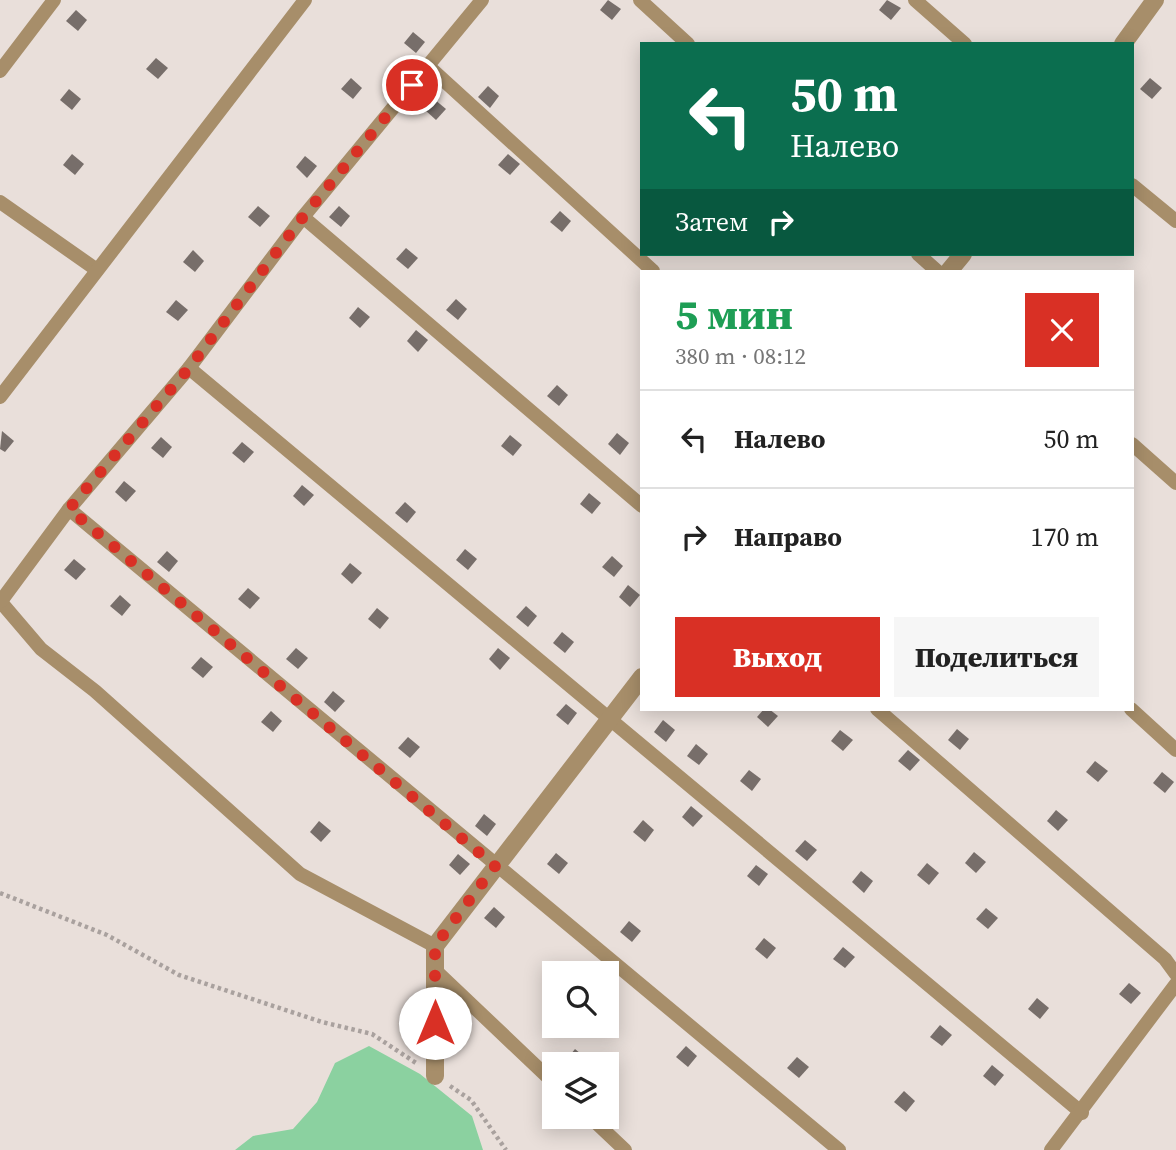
<!DOCTYPE html>
<html lang="ru">
<meta charset="utf-8">
<style>
:root{--surface:#fff;--page:#f6f6f6;--text:#222;--muted:#767676;--line:#e0e0e0;--accent:#d93025}
body{margin:0;font-family:"Source Serif 4",serif;background:var(--page);color:var(--text);height:100vh;display:flex;flex-direction:column;font-size:26px;white-space:nowrap}
*{box-sizing:border-box;margin:0}
p{font-size:23px;color:var(--muted)}
.icon{flex:none;width:38px;height:38px;fill:none;stroke:currentColor;stroke-width:2;stroke-linecap:round;stroke-linejoin:round}
.map{position:relative;flex:1;overflow:hidden}
.drawer{position:absolute;left:640px;top:270px;width:494px;height:441px;display:flex;flex-direction:column;background:var(--surface);border-radius:0px;box-shadow:0 4px 18px #0003}
.drawer>*{flex:none}
.hud{position:absolute;left:640px;top:42px;width:494px;height:214px;border-radius:0px;box-shadow:0 4px 18px #0003;background:#0b6e4f;color:#fff;overflow:hidden}
.fabs{position:absolute;left:542px;top:961px;display:grid;gap:14px}
.fabs a{display:grid;place-items:center;width:77px;height:77px;border-radius:0px;background:var(--surface);box-shadow:0 4px 18px #0003;font-size:35px}
.pin{position:absolute;display:grid;place-items:center;width:60px;height:60px;color:#fff;margin:-30px;border:4px solid #fff;border-radius:50%;box-shadow:0 2px 7px #0007}
.me{position:absolute;width:77px;margin:-38px;rotate:0deg;stroke-linejoin:round;filter:drop-shadow(0 0 5px #0008)}
.turn{display:flex;align-items:center;gap:24px;height:147px;padding:0 35px;font-size:32px}
.turn .icon{width:91px;height:91px;stroke-width:2.5}
.turn b{display:block;font-size:49px;line-height:60px}
.then{display:flex;align-items:center;height:66px;padding:0 35px;background:#0003;gap:14px;font-size:26px}
.round{display:grid;place-items:center;flex:none;width:74px;height:74px;border-radius:0px;background:var(--page)}
.overview{display:flex;align-items:center;justify-content:space-between;height:119px;padding:0 35px}
h1{font-size:42px;font-weight:800;line-height:52px;color:#1e9e55}
.primary-button{display:flex;gap:14px;margin-top:auto;padding:14px 35px}
.primary-button a{flex:1;height:80px;border-radius:0px;background:var(--accent);color:#fff;font-size:28px;font-weight:800;line-height:80px;text-align:center}
.primary-button a+a{background:var(--page);color:var(--text)}
ul{padding:0;list-style:none}
li{display:flex;align-items:center;gap:21px;height:98px;padding:0 35px;border-top:2px solid var(--line)}
li div{flex:1}
li b{display:block;font-size:26px}
li em{font-style:normal}
.map>svg:first-child{display:block}
</style>
<div class="map">
<svg width="1176" height="1150" viewBox="0 0 1176 1150">
<rect width="100%" height="100%" fill="#e9dfda"/>
<polygon fill="#8bd1a0" points="369,1046 420,1074 472,1116 483,1150 235,1150 253,1136 293,1129 317,1102 335,1063"/>
<g fill="#776e6a">
<polygon points="608,0 621,9 612,20 600,10"/>
<polygon points="887,0 901,8 891,20 879,10"/>
<polygon points="76,10 87,20 78,31 66,21"/>
<polygon points="413,32 425,42 416,53 404,43"/>
<polygon points="156,58 168,68 158,79 146,69"/>
<polygon points="351,78 362,88 353,99 341,89"/>
<polygon points="1150,78 1162,88 1152,99 1140,89"/>
<polygon points="488,86 499,96 490,108 478,97"/>
<polygon points="69,89 81,99 72,110 60,100"/>
<polygon points="434,99 446,109 436,120 425,110"/>
<polygon points="72,154 84,164 75,175 63,165"/>
<polygon points="508,154 520,164 510,175 498,165"/>
<polygon points="305,156 317,166 307,178 296,167"/>
<polygon points="258,206 270,216 260,227 248,217"/>
<polygon points="339,206 350,216 341,227 329,217"/>
<polygon points="560,211 571,221 562,232 550,222"/>
<polygon points="406,248 418,258 408,269 396,259"/>
<polygon points="193,250 204,261 195,272 183,262"/>
<polygon points="456,299 467,309 458,320 446,310"/>
<polygon points="176,300 188,310 178,321 166,312"/>
<polygon points="358,307 370,317 360,328 349,318"/>
<polygon points="416,330 428,340 418,352 407,341"/>
<polygon points="557,385 568,395 559,406 547,396"/>
<polygon points="2,431 14,441 5,452 0,449"/>
<polygon points="617,433 629,443 620,455 608,444"/>
<polygon points="510,435 522,445 513,456 501,446"/>
<polygon points="161,437 172,447 163,458 151,448"/>
<polygon points="242,442 254,452 244,463 232,453"/>
<polygon points="124,481 136,491 126,502 115,492"/>
<polygon points="302,485 314,495 304,506 293,496"/>
<polygon points="589,493 601,503 592,514 580,504"/>
<polygon points="405,502 416,512 407,523 395,513"/>
<polygon points="465,549 477,559 468,570 456,560"/>
<polygon points="167,551 178,561 169,572 157,562"/>
<polygon points="612,556 623,566 614,577 602,567"/>
<polygon points="74,559 86,569 76,580 64,570"/>
<polygon points="350,563 362,573 352,584 341,574"/>
<polygon points="628,585 640,595 630,607 619,597"/>
<polygon points="248,588 260,598 250,609 238,599"/>
<polygon points="120,595 131,605 122,616 110,606"/>
<polygon points="526,606 537,616 528,627 516,617"/>
<polygon points="377,608 389,618 380,629 368,619"/>
<polygon points="562,632 574,642 565,653 553,643"/>
<polygon points="296,648 308,658 298,669 286,659"/>
<polygon points="498,648 510,658 500,670 489,659"/>
<polygon points="201,657 213,667 203,678 191,668"/>
<polygon points="333,691 345,701 335,712 324,702"/>
<polygon points="566,704 577,713 568,725 556,715"/>
<polygon points="764,709 769,709 778,716 768,727 757,717"/>
<polygon points="271,711 282,721 273,732 261,722"/>
<polygon points="663,720 675,730 666,742 654,732"/>
<polygon points="957,729 969,739 960,750 948,740"/>
<polygon points="840,730 853,740 843,751 831,741"/>
<polygon points="408,737 420,747 410,758 398,748"/>
<polygon points="696,744 708,754 699,765 687,756"/>
<polygon points="908,750 920,760 910,771 898,761"/>
<polygon points="1095,761 1108,771 1098,782 1086,772"/>
<polygon points="749,770 761,779 752,791 740,781"/>
<polygon points="1162,772 1174,782 1165,793 1153,783"/>
<polygon points="691,806 703,816 693,827 682,817"/>
<polygon points="1056,810 1068,820 1058,831 1047,821"/>
<polygon points="484,814 496,824 487,836 475,826"/>
<polygon points="643,820 654,830 645,842 633,832"/>
<polygon points="319,821 331,831 321,842 310,832"/>
<polygon points="805,840 817,850 807,861 795,851"/>
<polygon points="974,852 986,862 976,873 965,863"/>
<polygon points="556,853 568,863 559,874 547,864"/>
<polygon points="458,854 470,864 460,875 449,865"/>
<polygon points="927,863 939,873 929,885 917,875"/>
<polygon points="756,865 768,874 759,886 747,876"/>
<polygon points="861,871 873,881 864,893 852,882"/>
<polygon points="494,907 505,917 496,928 484,918"/>
<polygon points="986,908 998,918 988,929 976,919"/>
<polygon points="629,921 641,931 632,942 620,932"/>
<polygon points="764,938 776,948 767,959 755,949"/>
<polygon points="843,947 855,957 845,968 833,959"/>
<polygon points="1129,983 1141,993 1131,1004 1119,994"/>
<polygon points="1037,998 1049,1008 1040,1019 1028,1009"/>
<polygon points="940,1025 952,1035 942,1046 930,1037"/>
<polygon points="686,1046 697,1056 688,1067 676,1057"/>
<polygon points="575,1049 587,1059 583,1064 570,1064 566,1060"/>
<polygon points="797,1057 809,1067 799,1078 787,1068"/>
<polygon points="992,1065 1004,1075 995,1086 983,1076"/>
<polygon points="904,1091 915,1101 906,1112 894,1102"/>
</g>
<g fill="none" stroke-linecap="round" stroke-linejoin="round">
<g stroke="#a9a19e" stroke-width="4.5" stroke-dasharray="3.5 3.5" stroke-linecap="butt">
<polyline points="0,893 107,935 179,975 322,1022 372,1034 416,1063"/>
<polyline points="450,1086 471,1100 506,1150"/>
</g>
<g stroke="#a78e6a" stroke-width="14">
<polyline points="640,0 688,44"/>
<polyline points="915,0 965,44"/>
<polyline points="428,66 653,271"/>
<polyline points="0,71 54,0"/>
<polyline points="1132,185 1176,221"/>
<polyline points="0,202 97,270"/>
<polyline points="303,217 642,506"/>
<polyline points="918,254 937,271"/>
<polyline points="189,368 1082,1113"/>
<polyline points="0,397 305,0"/>
<polyline points="1132,444 1176,483"/>
<polyline points="69,509 839,1150"/>
<polyline points="0,601 41,649 95,691 300,874 435,946"/>
<polyline points="1,601 69,509 189,368 303,217 482,0"/>
<polyline points="877,709 1165,959 1176,974"/>
<polyline points="1131,709 1176,750"/>
<polyline points="435,970 555,1084"/>
<polyline points="589,1116 625,1150"/>
<polyline points="1051,1150 1176,984"/>
</g>
<g stroke="#a78e6a" stroke-width="18">
<polyline points="1123,44 1155,0"/>
<polyline points="949,271 963,254"/>
<polyline points="435,1076 435,946 642,677"/>
</g>
</g>
<g fill="none" stroke-linecap="round" stroke-linejoin="round">
<polyline stroke="#d93025" stroke-width="12" stroke-dasharray="0 21.6" points="412,85 303,217 189,368 69,509 495,866 435,946 435,1023"/>
</g>
</svg>
<div class="fabs">
<a><svg class="icon" aria-label="search" viewBox="0 0 24 24"><circle cx="10" cy="10" r="6"/><path d="M15 15l6 6"/></svg></a>
<a><svg class="icon" aria-label="layers" viewBox="0 0 24 24"><path d="M12 4l9 5-9 5-9-5zM3 14l9 5 9-5"/></svg></a>
</div>
<div class="pin" style="left:412px;top:85px;background:#d93025"><svg class="icon" aria-label="arrive" viewBox="0 0 24 24"><path d="M6 21V4h12l-3 4 3 4H6"/></svg></div>
<svg class="me" style="left:435px;top:1023px" viewBox="-20 -20 40 40"><circle r="19" fill="#fff"/><path d="M0-13L10 11 0 6-10 11z" fill="#d93025"/></svg>
<div class="hud">
<div class="turn"><svg class="icon" aria-label="left" viewBox="0 0 24 24"><path d="M17 20v-9H6M10 6l-5 5 5 5"/></svg><div><b>50 m</b>Налево</div></div>
<div class="then">Затем<svg class="icon" aria-label="right" viewBox="0 0 24 24"><path d="M7 20v-9h11M14 6l5 5-5 5"/></svg></div>
</div>
<section class="drawer">
<div class="overview"><div><h1>5 мин</h1><p>380 m · 08:12</p></div><a class="round" style="background:#d93025;color:#fff"><svg class="icon" aria-label="close" viewBox="0 0 24 24"><path d="M6 6l12 12M18 6L6 18"/></svg></a></div>
<ul>
<li><svg class="icon" aria-label="left" viewBox="0 0 24 24"><path d="M17 20v-9H6M10 6l-5 5 5 5"/></svg><div><b>Налево</b></div><em>50 m</em></li>
<li><svg class="icon" aria-label="right" viewBox="0 0 24 24"><path d="M7 20v-9h11M14 6l5 5-5 5"/></svg><div><b>Направо</b></div><em>170 m</em></li>
</ul>
<div class="primary-button"><a>Выход</a><a>Поделиться</a></div>
</section>
</div>
